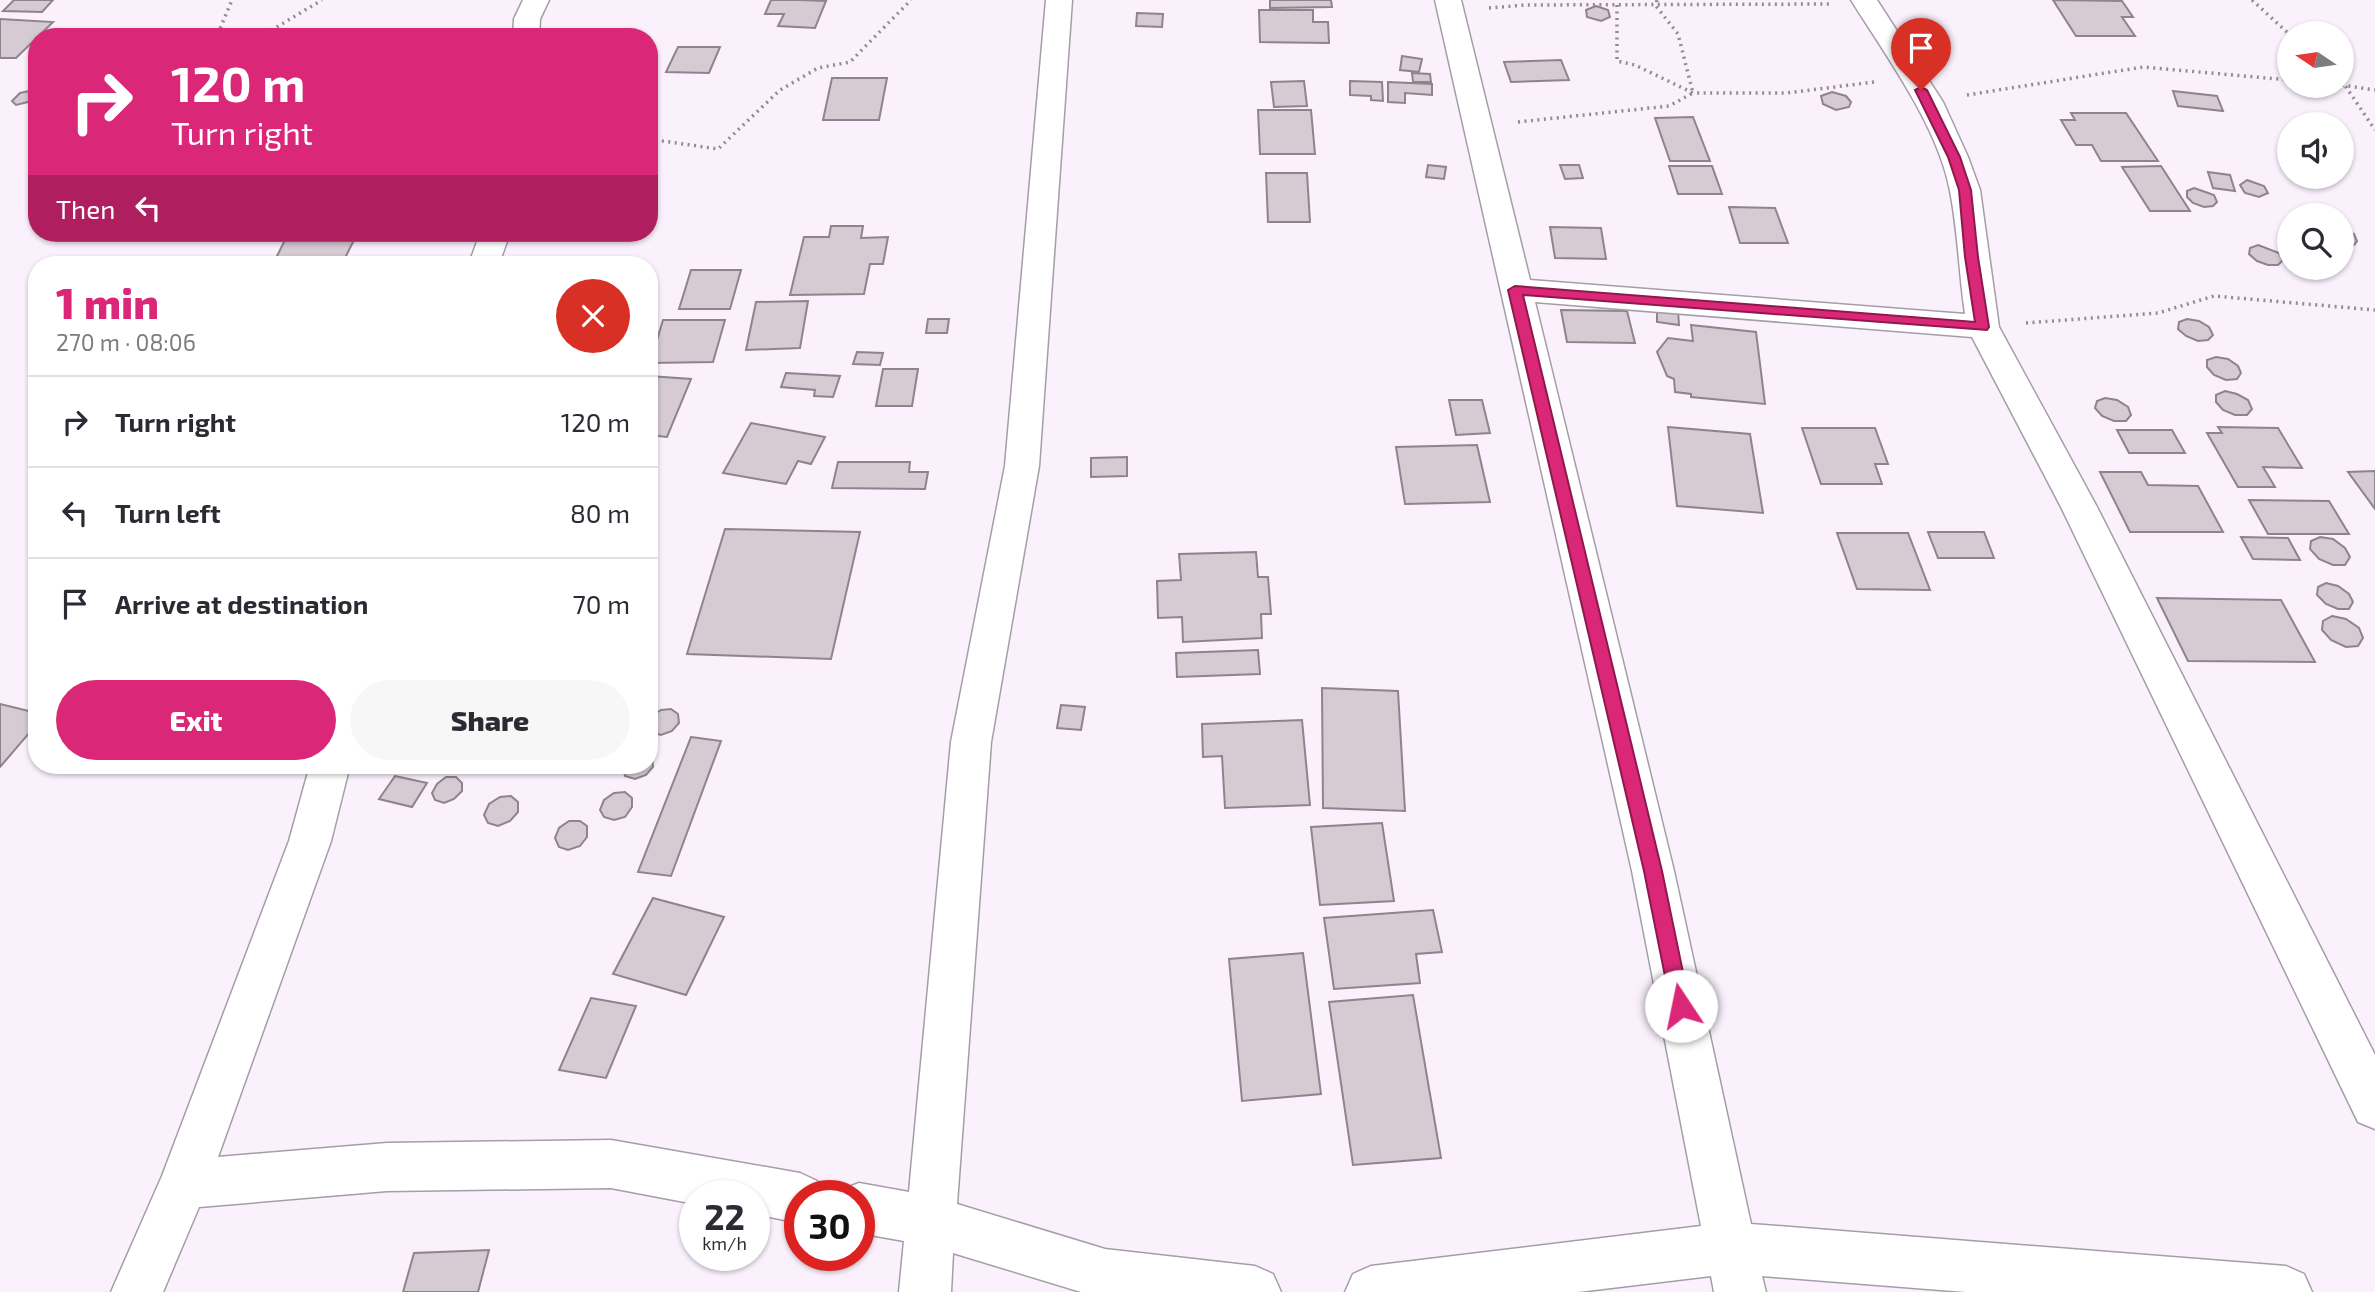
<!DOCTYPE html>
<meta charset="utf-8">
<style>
:root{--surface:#fff;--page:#f7f7f7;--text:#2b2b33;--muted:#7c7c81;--line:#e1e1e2;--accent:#db2777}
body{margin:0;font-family:"Exo 2",sans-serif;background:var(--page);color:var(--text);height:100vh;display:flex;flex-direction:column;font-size:26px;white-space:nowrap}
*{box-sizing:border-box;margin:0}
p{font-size:23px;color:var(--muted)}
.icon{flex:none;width:38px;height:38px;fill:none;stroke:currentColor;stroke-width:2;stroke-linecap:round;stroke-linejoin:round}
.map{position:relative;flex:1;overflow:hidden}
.side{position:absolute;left:28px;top:256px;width:630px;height:518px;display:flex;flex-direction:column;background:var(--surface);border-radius:28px;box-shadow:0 2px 5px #0004}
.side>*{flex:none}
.guide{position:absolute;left:28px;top:28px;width:630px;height:214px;border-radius:28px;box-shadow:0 2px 5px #0004;background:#db2777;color:#fff;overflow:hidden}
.needle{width:46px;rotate:283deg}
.buttons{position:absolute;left:2277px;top:21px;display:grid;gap:14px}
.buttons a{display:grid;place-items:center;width:77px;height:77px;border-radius:50%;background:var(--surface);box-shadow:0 2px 5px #0004;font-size:35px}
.speed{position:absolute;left:679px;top:1180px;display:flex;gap:14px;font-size:35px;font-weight:700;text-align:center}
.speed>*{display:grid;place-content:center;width:91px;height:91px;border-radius:50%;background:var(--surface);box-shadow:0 2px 5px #0004;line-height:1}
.speed small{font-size:18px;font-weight:400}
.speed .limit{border:10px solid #d22;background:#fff;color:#111}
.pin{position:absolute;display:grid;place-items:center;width:60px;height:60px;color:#fff;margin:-72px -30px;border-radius:50% 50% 50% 0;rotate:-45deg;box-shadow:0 0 7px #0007}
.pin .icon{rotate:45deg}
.me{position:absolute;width:77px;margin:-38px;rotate:349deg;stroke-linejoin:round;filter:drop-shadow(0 0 5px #0008)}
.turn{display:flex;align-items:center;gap:24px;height:147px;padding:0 28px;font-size:32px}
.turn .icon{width:91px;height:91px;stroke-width:2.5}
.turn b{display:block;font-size:49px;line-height:60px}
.then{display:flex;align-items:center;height:66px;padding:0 28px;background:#0003;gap:14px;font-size:26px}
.round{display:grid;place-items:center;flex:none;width:74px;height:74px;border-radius:37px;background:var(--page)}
.headline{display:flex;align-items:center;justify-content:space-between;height:119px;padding:0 28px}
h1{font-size:42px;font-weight:800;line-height:52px;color:var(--accent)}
.action{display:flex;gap:14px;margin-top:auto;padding:14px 28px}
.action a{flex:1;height:80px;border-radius:42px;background:var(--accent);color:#fff;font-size:28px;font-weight:800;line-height:80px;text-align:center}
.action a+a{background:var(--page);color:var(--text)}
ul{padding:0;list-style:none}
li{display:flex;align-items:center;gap:21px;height:91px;padding:0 28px;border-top:2px solid var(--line)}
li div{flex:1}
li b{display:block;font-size:26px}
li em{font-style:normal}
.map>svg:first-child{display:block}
</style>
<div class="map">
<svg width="2375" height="1292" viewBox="0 0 2375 1292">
<rect width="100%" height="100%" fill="#faf1fd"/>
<g fill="#d6cad3" stroke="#8f848d" stroke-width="2">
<polygon points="14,0 53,0 42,12 3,11"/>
<polygon points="771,0 799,0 826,1 815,28 778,26 784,14 765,14"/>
<polygon points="1270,0 1331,0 1332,7 1270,8"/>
<polygon points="2053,0 2122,1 2133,17 2122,17 2135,36 2076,36"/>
<polygon points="1596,6 1608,10 1610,17 1601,21 1587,17 1586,10"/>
<polygon points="1259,10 1313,10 1313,22 1328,22 1329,43 1260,42"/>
<polygon points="1137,13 1163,14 1162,27 1136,26"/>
<polygon points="0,19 53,22 16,58 0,58"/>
<polygon points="678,47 720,47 709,73 666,72"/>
<polygon points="1402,56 1422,59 1419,72 1400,70"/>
<polygon points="1561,60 1569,80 1511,82 1504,62"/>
<polygon points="1412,73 1430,74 1431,82 1413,82"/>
<polygon points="832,78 887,78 879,120 823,120"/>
<polygon points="1304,81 1307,106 1274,107 1271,82"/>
<polygon points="1350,81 1382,82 1383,101 1371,100 1371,96 1350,95"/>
<polygon points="1388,82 1432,84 1432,95 1405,93 1405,103 1388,102"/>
<polygon points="29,91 36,92 37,96 32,101 16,105 12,101 20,93"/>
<polygon points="2173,91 2217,96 2223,111 2178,106"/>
<polygon points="1832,92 1846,96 1851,102 1849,107 1836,110 1823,104 1821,96"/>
<polygon points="1258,110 1311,110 1315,154 1260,154"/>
<polygon points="2071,113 2126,113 2158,161 2101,161 2092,145 2076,145 2061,120 2075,120"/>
<polygon points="1693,117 1710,161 1670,161 1655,118"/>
<polygon points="1428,165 1446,167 1444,179 1426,177"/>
<polygon points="1560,165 1579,165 1583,178 1565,179"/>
<polygon points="1669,166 1712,166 1722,194 1678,194"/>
<polygon points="2161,166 2190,211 2150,211 2122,167"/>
<polygon points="2208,172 2230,175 2235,191 2213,188"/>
<polygon points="1266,173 1307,173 1310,222 1268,222"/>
<polygon points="2247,180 2264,186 2268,193 2259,197 2245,193 2240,185"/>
<polygon points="2194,188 2214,195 2217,202 2213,206 2204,207 2193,203 2187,197 2187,191"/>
<polygon points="1729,207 1775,208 1788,243 1740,243"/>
<polygon points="831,226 863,226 861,238 888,237 883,264 870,264 864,294 790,295 804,237 829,237"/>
<polygon points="1550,227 1601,228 1606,259 1555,258"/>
<polygon points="2342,228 2354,234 2357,241 2354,245 2342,245"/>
<polygon points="357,234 342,264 273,264 287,236"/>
<polygon points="2258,245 2279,253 2283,260 2278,265 2268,265 2257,261 2249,254 2250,248"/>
<polygon points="2300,268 2328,268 2329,269 2325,274 2314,275"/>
<polygon points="691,270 741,270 730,309 679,309"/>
<polygon points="808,301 800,348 746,350 756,302"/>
<polygon points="1657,308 1678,310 1679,325 1657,322"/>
<polygon points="1561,310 1627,311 1635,343 1567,342"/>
<polygon points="928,319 949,319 947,333 926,333"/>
<polygon points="2187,319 2199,321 2209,327 2213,335 2208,340 2198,341 2186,336 2178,329 2179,322"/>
<polygon points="663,320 725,320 713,362 650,363"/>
<polygon points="1691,325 1756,332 1765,404 1691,397 1691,394 1675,392 1674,379 1667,376 1657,352 1668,338 1693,341"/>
<polygon points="857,352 883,353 880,365 853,364"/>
<polygon points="2216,357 2228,359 2238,366 2241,373 2237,379 2226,380 2214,375 2207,367 2207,360"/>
<polygon points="883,369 918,369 912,406 876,406"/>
<polygon points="786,373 840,376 833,397 814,396 815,390 781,387"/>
<polygon points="649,376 691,379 667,437 649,435"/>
<polygon points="2225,391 2237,394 2248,400 2252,409 2247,415 2235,415 2223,410 2216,402 2216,395"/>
<polygon points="2105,398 2117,400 2128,407 2131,415 2126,421 2114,421 2102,416 2095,408 2097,401"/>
<polygon points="1449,400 1482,400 1490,433 1456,435"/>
<polygon points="751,423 825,437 811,464 798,461 786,484 723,473"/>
<polygon points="1668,427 1750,434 1763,513 1677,506"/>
<polygon points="2218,427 2278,428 2302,468 2263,467 2275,487 2238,487 2207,433 2222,433"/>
<polygon points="1802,428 1875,428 1888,464 1875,464 1882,484 1821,484"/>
<polygon points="2117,430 2172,430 2185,453 2129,453"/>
<polygon points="1477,445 1490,502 1405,504 1396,447"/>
<polygon points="1127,457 1127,476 1091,477 1091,458"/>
<polygon points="838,462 910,462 909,472 928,472 925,489 832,488"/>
<polygon points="2375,471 2375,509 2348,472"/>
<polygon points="2100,472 2141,472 2148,485 2198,486 2223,532 2130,532"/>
<polygon points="2249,500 2329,501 2349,534 2268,534"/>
<polygon points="725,529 860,532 831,659 687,654"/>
<polygon points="1928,532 1984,532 1994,558 1938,558"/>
<polygon points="1837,533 1908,533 1930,590 1857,589"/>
<polygon points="2241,537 2288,538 2300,560 2253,559"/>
<polygon points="2320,537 2333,539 2345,548 2350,557 2345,565 2333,565 2319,559 2310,549 2311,541"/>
<polygon points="1256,552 1258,577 1268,577 1271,614 1261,614 1262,638 1183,642 1182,617 1158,618 1157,581 1181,580 1179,554"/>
<polygon points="2326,583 2338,586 2349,594 2353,602 2349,609 2338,609 2326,604 2317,595 2318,587"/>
<polygon points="2157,598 2281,600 2315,662 2188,661"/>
<polygon points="2332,616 2346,619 2359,628 2363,638 2358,646 2346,647 2331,640 2322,630 2323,621"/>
<polygon points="1258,650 1260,674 1177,677 1176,653"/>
<polygon points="1322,688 1398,691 1405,811 1323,808"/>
<polygon points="0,704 37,713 37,724 0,767"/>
<polygon points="1061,705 1085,707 1081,730 1057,728"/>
<polygon points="671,709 678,714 679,723 672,731 661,735 651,732 649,721 651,716 661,710"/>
<polygon points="1302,720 1310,805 1225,808 1222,756 1203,757 1202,724"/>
<polygon points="691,737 721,741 671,876 638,872"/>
<polygon points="649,754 652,757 653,767 646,775 635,779 625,776 623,765 649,765"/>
<polygon points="395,776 427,783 412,807 379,799"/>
<polygon points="446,777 456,777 462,783 462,791 454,799 444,803 435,800 432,793 437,784"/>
<polygon points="625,792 632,798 632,807 625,817 614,820 604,817 600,810 604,800 614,793"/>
<polygon points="511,796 518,802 518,812 510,821 498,826 488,823 484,815 489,804 500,797"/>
<polygon points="569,821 580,821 587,826 587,837 580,846 568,850 559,847 555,838 559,828"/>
<polygon points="1382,823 1394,901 1320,905 1311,827"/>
<polygon points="653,898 724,917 686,995 613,974"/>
<polygon points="1433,910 1442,952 1416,954 1420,983 1334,989 1324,918"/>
<polygon points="1303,953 1321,1094 1242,1101 1229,959"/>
<polygon points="1413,995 1441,1158 1353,1165 1329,1002"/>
<polygon points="591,998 636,1006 606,1078 559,1070"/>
<polygon points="489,1250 478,1292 403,1292 414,1253"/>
</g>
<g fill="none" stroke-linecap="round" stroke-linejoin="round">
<g stroke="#a59da8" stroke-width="3">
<g id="minor">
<polygon points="523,0 549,0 540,19 539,37 513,37 514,19"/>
<polygon points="1046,0 1072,0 1039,466 991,742 957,1204 1105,1249 1255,1266 1273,1274 1281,1292 1081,1292 953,1253 951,1292 899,1292 904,1241 859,1233 859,1195 840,1195 841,1190 859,1183 909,1192 951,742 1005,466"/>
<path d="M1435 0H1461L1530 280 1965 314C1959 274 1958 231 1950 191 1938 126 1886 56 1851 0H1877L1943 102 1968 157 1980 190 1999 327 2097 507 2375 1055V1129L2358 1122 2061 507 1972 337 1535 302 1674 871 1751 1224 2286 1266 2304 1274 2312 1292H1966L1762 1276 1766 1292H1714L1711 1276 1578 1292H1345L1353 1274 1371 1266 1701 1226 1632 871Z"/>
<polygon points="480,233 510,233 499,264 469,264"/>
<polygon points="310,765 350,765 331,841 218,1157 387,1143 611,1140 800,1173 817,1181 824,1195 800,1195 800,1223 754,1214 754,1195 695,1195 695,1204 611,1188 387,1191 199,1207 163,1292 111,1292 162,1176 289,841"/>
</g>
</g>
<g stroke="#918a93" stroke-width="3.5" stroke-dasharray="2 4.5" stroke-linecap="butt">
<polyline points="2252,0 2289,34"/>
<polyline points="1617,5 1617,61 1635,65 1693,93 1787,93 1874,82"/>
<polyline points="1489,8 1525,5 1830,4"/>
<polyline points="227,37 219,31 232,0"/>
<polyline points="260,37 322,0"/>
<polyline points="2342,81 2375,130"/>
<polyline points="2342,85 2375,90"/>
<polyline points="1967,95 2143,67 2289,80"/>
<polyline points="1518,122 1669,106 1693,93 1678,34 1656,6 1657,0"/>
<polyline points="649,139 718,149 780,90 818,68 850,62 911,0"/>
<polyline points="2026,323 2158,313 2214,296 2375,310"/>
</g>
<use href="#minor" fill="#fff" fill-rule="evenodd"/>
</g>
<polygon fill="#db2777" stroke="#8e194d" stroke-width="2" points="1921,87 1927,90 1960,157 1971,190 1978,257 1989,327 1987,330 1523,295 1662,871 1690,1006 1687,1012 1681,1015 1674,1012 1671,1006 1644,871 1508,290 1515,286 1975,322 1965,257 1959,190 1948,157 1915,90"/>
</svg>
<div class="buttons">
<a><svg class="needle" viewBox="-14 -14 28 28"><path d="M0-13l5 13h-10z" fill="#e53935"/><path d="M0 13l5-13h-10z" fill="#7c7c81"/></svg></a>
<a><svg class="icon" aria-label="sound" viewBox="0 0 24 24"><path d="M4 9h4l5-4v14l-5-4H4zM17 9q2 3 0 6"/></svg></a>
<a><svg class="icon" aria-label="search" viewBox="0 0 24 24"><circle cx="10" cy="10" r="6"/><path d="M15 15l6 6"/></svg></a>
</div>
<div class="speed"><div>22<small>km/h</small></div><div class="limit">30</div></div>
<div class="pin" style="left:1921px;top:90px;background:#d93025"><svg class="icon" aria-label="arrive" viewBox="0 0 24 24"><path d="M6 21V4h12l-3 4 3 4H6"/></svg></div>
<svg class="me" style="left:1681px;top:1006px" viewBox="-20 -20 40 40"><circle r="19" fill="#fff"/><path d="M0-13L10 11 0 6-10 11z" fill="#db2777"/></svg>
<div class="guide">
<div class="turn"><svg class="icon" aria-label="right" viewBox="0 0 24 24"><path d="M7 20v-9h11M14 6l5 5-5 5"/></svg><div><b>120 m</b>Turn right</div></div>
<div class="then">Then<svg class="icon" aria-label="left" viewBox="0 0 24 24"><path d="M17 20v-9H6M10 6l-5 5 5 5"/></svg></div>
</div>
<section class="side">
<div class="headline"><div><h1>1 min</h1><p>270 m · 08:06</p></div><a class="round" style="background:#d93025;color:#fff"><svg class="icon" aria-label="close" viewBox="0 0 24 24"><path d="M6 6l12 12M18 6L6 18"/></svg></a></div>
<ul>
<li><svg class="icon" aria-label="right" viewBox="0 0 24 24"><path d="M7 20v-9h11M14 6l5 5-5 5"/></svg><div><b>Turn right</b></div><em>120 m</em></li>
<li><svg class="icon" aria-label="left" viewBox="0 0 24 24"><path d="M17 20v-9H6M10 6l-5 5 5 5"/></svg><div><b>Turn left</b></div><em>80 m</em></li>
<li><svg class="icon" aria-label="arrive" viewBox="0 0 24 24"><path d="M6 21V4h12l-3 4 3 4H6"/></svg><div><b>Arrive at destination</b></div><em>70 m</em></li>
</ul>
<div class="action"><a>Exit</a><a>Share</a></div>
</section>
</div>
